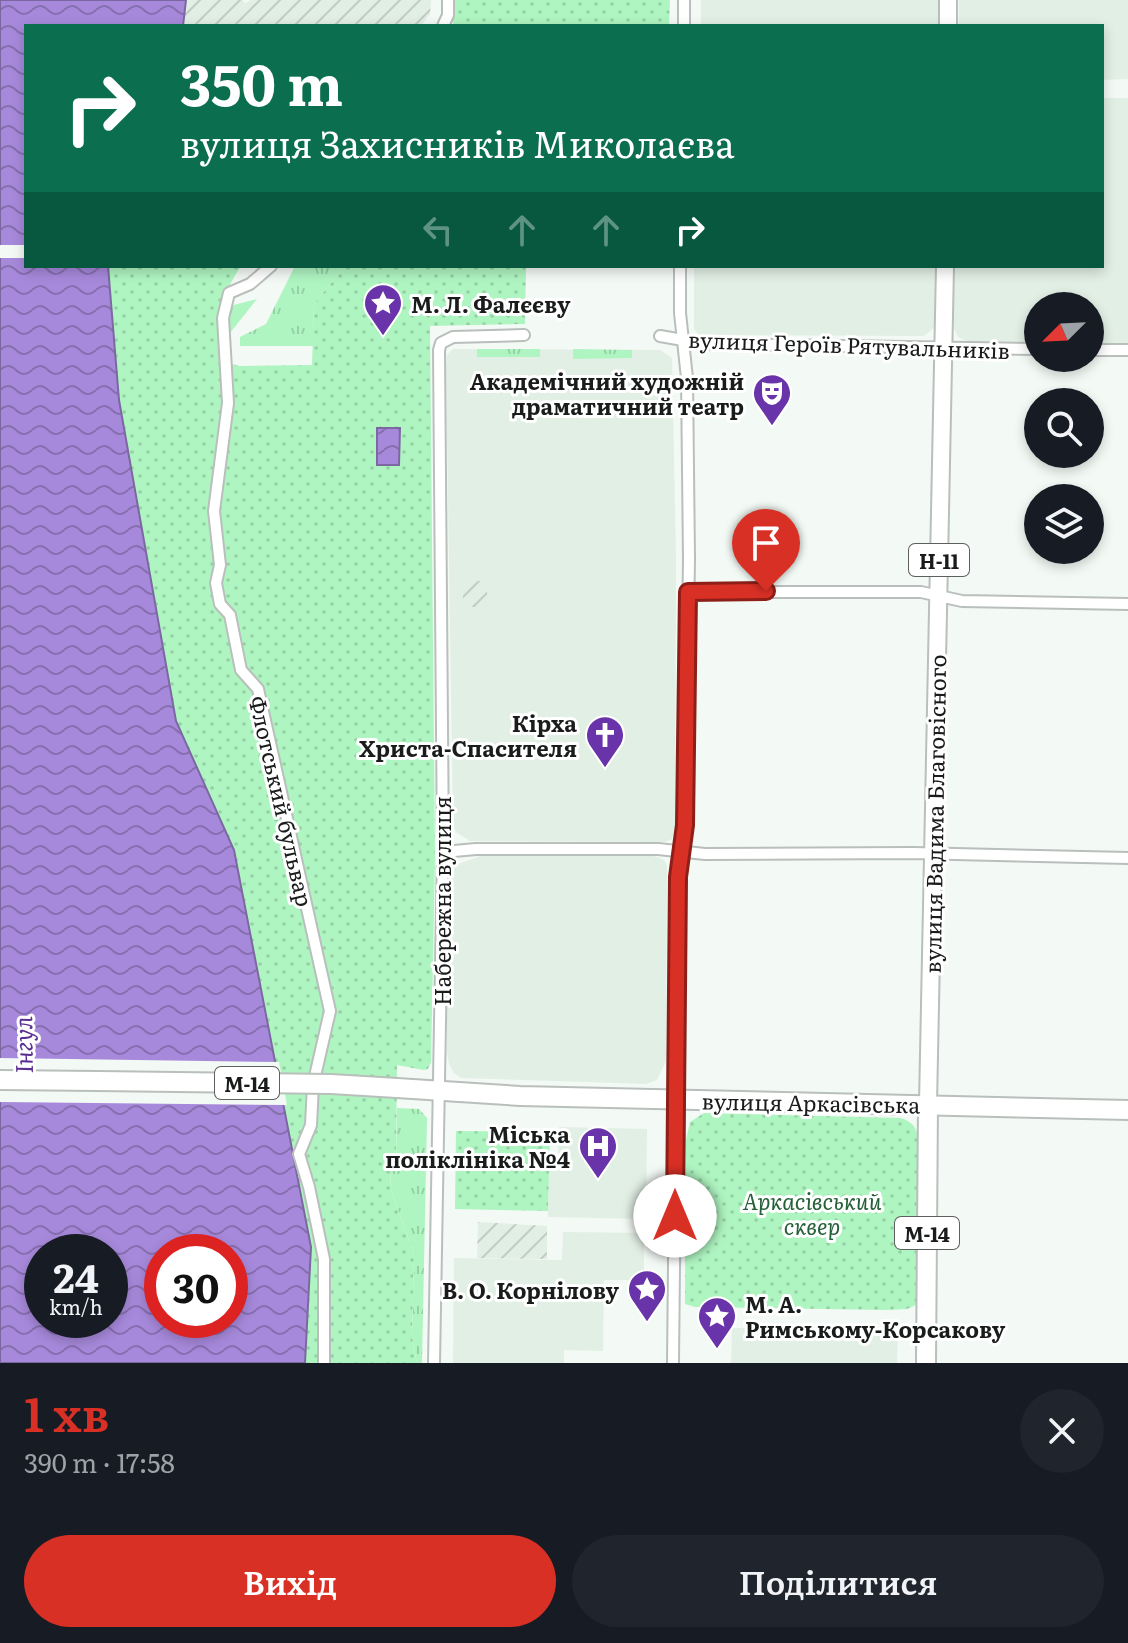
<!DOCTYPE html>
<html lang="uk">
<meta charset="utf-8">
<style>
:root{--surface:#171b24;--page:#20242c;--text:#f1f3f6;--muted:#9ea1a6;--accent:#d93025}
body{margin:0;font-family:Literata,serif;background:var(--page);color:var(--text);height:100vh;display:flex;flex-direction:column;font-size:30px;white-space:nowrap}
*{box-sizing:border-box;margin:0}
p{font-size:26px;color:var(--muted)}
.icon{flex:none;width:44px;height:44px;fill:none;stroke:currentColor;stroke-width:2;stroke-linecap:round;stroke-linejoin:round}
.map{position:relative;height:1363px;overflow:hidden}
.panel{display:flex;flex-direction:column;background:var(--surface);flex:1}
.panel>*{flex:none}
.guide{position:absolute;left:24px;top:24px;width:1080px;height:244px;border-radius:0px;box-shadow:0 4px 12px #0003;background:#0b6e4f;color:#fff;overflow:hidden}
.needle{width:52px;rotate:246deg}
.controls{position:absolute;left:1024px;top:292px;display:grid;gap:16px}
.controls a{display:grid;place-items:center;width:80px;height:80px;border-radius:50%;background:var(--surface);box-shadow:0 4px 12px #0003;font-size:40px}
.speed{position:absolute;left:24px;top:1234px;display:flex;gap:16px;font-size:40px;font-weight:700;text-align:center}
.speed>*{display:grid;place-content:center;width:104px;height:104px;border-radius:50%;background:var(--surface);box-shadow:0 4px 12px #0003;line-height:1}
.speed small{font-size:20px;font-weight:400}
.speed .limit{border:12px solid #d22;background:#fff;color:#111}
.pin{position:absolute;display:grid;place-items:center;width:68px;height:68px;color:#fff;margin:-82px -34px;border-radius:50% 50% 50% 0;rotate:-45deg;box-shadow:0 0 8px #0007}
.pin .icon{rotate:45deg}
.me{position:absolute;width:88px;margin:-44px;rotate:0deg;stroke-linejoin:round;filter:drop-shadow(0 0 6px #0008)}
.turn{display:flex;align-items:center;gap:28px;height:168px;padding:0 24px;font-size:36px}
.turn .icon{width:104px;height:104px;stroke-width:2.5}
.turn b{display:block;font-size:56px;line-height:68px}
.lanes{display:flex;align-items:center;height:76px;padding:0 24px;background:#0003;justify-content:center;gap:40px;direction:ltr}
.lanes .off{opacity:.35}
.round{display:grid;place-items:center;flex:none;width:84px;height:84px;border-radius:42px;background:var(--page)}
.summary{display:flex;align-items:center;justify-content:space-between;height:136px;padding:0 24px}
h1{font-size:48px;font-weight:600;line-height:60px;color:var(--accent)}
.cta{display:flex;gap:16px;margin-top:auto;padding:16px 24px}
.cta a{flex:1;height:92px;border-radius:48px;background:var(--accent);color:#fff;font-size:32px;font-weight:600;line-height:92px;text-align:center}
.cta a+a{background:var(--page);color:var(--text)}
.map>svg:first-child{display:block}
</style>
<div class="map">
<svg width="1128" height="1363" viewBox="0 0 1128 1363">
<defs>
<pattern id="industrial-furrows" width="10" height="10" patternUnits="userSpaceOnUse" patternTransform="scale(2)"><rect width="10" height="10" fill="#e2efe5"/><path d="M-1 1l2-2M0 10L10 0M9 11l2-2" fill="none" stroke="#c1ccc4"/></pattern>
<pattern id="grass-tufts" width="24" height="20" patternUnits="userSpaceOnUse" patternTransform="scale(2)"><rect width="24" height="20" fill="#aff5c1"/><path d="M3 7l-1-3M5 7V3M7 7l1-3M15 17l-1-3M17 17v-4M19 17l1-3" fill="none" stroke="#96d1a5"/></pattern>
<pattern id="park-dots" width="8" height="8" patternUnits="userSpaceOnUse" patternTransform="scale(2)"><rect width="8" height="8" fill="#aff5c1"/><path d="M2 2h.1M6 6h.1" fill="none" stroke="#96d1a5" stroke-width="1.8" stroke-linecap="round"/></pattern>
<pattern id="water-waves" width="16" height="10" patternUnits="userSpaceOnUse" patternTransform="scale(2)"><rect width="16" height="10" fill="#a789db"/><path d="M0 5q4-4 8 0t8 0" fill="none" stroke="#876fb1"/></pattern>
</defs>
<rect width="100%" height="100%" fill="#f3f9f4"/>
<g fill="#e2efe5">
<rect x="701" y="0" width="237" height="26"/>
<polygon points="959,0 1128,0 1128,79 1102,80 1102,26 959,26"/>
<polygon points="1102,98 1128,98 1128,343 1090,343 1090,306 1038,306 1038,342 967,341 958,337 954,328 954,266 1102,266"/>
<polygon points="694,266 936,266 935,327 924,336 699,335 694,329"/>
<polygon points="453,349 660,350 672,358 676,558 675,829 672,839 665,842 470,841 456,832 453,824 446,366 447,355"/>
<polygon points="492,852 651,855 664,860 667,866 666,1061 657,1080 646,1084 461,1078 454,1073 449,1064 447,1052 447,872 448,868 455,865"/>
<polygon points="559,1127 647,1129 646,1219 548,1217 549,1159 558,1155"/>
<polygon points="563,1232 644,1233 644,1280 604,1280 603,1351 564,1350 564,1363 453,1363 454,1258 562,1260"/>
<polygon points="779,1326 820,1327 821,1333 849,1333 850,1329 898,1331 897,1363 731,1363 732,1328 749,1328 749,1332 779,1332"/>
</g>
<g fill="url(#industrial-furrows)">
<polygon points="186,0 242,0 245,3 251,0 431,0 430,14 421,26 183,26"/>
<rect x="463" y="581" width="24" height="26"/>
<polygon points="478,1222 547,1226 547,1259 477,1258"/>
</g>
<g fill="url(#grass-tufts)">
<polygon points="295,266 345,266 314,304 313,346 240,346 240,337 266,324"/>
<polygon points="257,299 230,333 230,306"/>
<rect x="477" y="349" width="63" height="8"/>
<polygon points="573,349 632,350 632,358 573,359"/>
<polygon points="397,1108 419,1109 427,1118 422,1363 417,1363 412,1337 414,1254 391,1190 390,1165 396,1165"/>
</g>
<g fill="url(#park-dots)">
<polygon points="455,0 670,0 669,26 453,26"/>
<path d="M108 266H241C218 300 217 323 223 362L240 366 312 365 314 304 345 266H526L525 324 430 326 435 856 431 1062 428 1069 424 1070 397 1065 396 1165 390 1166 391 1190 414 1254 412 1337 417 1363H305L311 1247 234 850 176 722 119 400Z"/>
<path d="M704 1113 901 1118C915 1123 918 1130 919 1145L916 1305 907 1309 886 1310 695 1307 685 1304 686 1140 690 1122Z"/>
<polygon points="456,1131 550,1132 548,1211 455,1209"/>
</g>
<g fill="url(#water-waves)" stroke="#7c68a1" stroke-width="2" fill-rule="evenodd">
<path d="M0 0H186L183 26H26V266H108L119 400 176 721 234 850 311 1247 305 1363H0ZM42 1252H110V1320H42ZM162 1252H230V1320H162Z"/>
<polygon points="377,428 400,428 399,465 377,465"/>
</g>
<g fill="#f3f9f4">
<rect x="0" y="245" width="26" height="13"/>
<polygon points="0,1058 279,1062 287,1105 0,1102"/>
</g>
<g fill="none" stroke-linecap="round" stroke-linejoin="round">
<g stroke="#b9bfbb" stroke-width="14">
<g id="street">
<polyline points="443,26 448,15 448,0"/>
<polyline points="684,26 684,0"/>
<polyline points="271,266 250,284 229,293 223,318 228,403 214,511 220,565 216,583 220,604 230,615 241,670 258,689 330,1011 313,1085 311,1125 299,1154 309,1187 324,1259 324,1363"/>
<polyline points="660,336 706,344 1038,349"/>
<polyline points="1090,350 1128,350"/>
<polyline points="688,592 921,592 962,601 1128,604"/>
<polyline points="443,852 476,849 658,849 705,854 913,853 1128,858"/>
<polyline points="434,1363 443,852 439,350 441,343 453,337 524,335"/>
<polyline points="673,1363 678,877 685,825 689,559 687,378 680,313 680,266"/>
</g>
</g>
<g stroke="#b9bfbb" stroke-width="20">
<g id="primary">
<polyline points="948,26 948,0"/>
<polyline points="928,1104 945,266"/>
</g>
</g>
<g stroke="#b9bfbb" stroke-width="22">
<g id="highway">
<polyline points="0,1080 97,1081"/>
<polyline points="397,1088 520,1096 1128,1110"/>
<polyline points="926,1363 928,1104"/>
</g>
</g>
<use href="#street" stroke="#fff" stroke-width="10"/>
<use href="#primary" stroke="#fff" stroke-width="16"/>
<use href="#highway" stroke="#fff" stroke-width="18"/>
<g stroke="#b9bfbb" stroke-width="22" stroke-linecap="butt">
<polyline id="highway-bridge" points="97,1081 331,1084 397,1088"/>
</g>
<use href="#highway-bridge" stroke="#fff" stroke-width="18"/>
</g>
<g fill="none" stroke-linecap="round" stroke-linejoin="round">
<g stroke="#8d1f18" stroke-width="20">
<polyline id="route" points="675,1216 678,877 685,825 688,592 766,591"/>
</g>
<use href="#route" stroke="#d93025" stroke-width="14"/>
</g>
<defs>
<g id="sight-pin" transform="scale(2)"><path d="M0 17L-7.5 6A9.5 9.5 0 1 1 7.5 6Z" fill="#6933aa" stroke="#fff"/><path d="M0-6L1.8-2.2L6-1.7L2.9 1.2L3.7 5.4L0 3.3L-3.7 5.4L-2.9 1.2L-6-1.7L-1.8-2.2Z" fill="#fff"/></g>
<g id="theatre-pin" transform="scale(2)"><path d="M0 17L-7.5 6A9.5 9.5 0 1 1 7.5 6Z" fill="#6933aa" stroke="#fff"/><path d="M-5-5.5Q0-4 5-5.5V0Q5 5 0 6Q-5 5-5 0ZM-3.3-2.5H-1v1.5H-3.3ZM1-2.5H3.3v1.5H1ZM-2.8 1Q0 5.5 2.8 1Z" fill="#fff"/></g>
<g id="church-pin" transform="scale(2)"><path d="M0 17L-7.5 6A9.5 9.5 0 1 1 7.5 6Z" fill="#6933aa" stroke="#fff"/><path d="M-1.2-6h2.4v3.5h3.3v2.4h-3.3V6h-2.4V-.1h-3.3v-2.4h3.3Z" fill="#fff"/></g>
<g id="hospital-pin" transform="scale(2)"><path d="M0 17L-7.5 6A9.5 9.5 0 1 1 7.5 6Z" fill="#6933aa" stroke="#fff"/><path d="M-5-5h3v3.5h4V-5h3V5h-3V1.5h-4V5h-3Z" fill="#fff"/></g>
</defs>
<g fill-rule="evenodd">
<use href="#sight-pin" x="383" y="303"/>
<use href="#theatre-pin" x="772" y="393"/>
<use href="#church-pin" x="605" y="735"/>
<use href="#hospital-pin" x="598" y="1146"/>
<use href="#sight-pin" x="647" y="1289"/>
<use href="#sight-pin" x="717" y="1316"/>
</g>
<g text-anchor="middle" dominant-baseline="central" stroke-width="6" stroke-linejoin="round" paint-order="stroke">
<g fill="#fff" stroke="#5e605f" stroke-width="2">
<rect x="909" y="544" width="60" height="32" rx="6"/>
<rect x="215" y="1067" width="64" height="32" rx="6"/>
<rect x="895" y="1217" width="64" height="32" rx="6"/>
</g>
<g font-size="20" font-weight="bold" fill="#191c1a">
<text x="939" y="560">Н-11</text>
<text x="247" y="1083">М-14</text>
<text x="927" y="1233">М-14</text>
</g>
<g font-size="22" font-weight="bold" fill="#191c1a" stroke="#fff" text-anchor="end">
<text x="411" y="303" text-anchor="start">М. Л. Фалєєву</text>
<text x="744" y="380">Академічний художній<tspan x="744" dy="25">драматичний театр</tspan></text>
<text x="577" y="722">Кірха<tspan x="577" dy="25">Христа-Спасителя</tspan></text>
<text x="570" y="1133">Міська<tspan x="570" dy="25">поліклініка №4</tspan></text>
<text x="619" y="1289">В. О. Корнілову</text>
<text x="745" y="1303" text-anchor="start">М. А.<tspan x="745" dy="25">Римському-Корсакову</tspan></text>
</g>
<g font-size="22" fill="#191c1a" stroke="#fff">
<text transform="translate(849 344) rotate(2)">вулиця Героїв Рятувальників</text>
<text transform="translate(282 801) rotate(77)">Флотський бульвар</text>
<text transform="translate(934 814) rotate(-89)">вулиця Вадима Благовісного</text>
<text transform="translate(441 901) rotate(-90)">Набережна вулиця</text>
<text transform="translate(811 1102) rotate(1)">вулиця Аркасівська</text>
</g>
<g font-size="22" font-style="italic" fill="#246038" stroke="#fff">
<text x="812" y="1200">Аркасівський<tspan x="812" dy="25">сквер</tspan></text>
</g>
<g font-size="24" font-style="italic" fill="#5a2f90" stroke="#fff">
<text transform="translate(22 1045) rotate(-91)">Інгул</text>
</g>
</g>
</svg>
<div class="controls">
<a><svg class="needle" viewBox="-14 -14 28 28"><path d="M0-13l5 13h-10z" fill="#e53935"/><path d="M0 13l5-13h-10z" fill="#9ea1a6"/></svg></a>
<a><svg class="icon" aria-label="search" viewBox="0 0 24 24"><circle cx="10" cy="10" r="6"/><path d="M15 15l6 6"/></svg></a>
<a><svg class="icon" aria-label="layers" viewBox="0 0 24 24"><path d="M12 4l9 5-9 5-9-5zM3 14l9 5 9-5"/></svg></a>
</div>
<div class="speed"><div>24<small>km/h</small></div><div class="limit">30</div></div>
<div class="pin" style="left:766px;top:591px;background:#d93025"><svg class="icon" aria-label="arrive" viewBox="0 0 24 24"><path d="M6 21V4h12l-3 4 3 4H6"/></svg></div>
<svg class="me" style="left:675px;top:1216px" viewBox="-20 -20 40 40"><circle r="19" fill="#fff"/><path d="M0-13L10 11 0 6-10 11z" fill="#d93025"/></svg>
<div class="guide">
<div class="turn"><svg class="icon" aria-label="right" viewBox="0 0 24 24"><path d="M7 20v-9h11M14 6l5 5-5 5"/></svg><div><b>350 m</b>вулиця Захисників Миколаєва</div></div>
<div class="lanes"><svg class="icon off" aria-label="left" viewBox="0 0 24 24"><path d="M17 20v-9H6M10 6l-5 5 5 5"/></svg><svg class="icon off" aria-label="ahead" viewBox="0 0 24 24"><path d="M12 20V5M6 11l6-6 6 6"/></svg><svg class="icon off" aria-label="ahead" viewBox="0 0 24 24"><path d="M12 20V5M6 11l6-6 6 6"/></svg><svg class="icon" aria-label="right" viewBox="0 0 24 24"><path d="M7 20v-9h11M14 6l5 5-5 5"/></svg></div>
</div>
</div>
<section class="panel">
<div class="summary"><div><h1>1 хв</h1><p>390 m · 17:58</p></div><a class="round"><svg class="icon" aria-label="close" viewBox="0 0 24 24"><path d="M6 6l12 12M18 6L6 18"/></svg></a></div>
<div class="cta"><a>Вихід</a><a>Поділитися</a></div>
</section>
